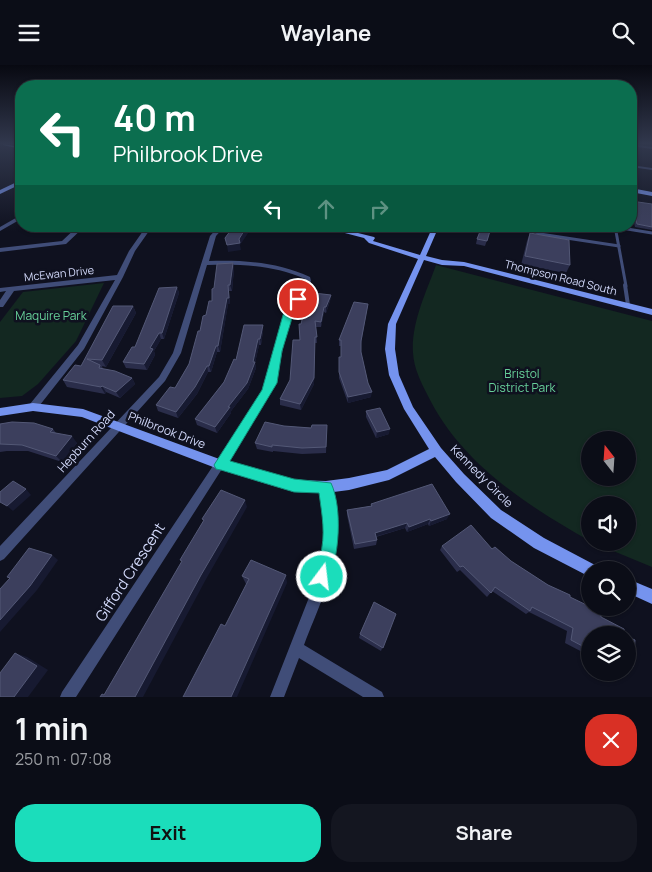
<!DOCTYPE html>
<meta charset="utf-8">
<style>
:root{--surface:#0b0d17;--page:#141620;--text:#f1f3f6;--muted:#9a9ca1;--line:#2b2d36;--accent:#1bddbb}
body{margin:0;font-family:Manrope,sans-serif;background:var(--page);color:var(--text);height:100vh;display:flex;flex-direction:column;font-size:19px;white-space:nowrap}
*{box-sizing:border-box;margin:0}
p{font-size:16px;color:var(--muted)}
.icon{flex:none;width:28px;height:28px;fill:none;stroke:currentColor;stroke-width:2;stroke-linecap:round;stroke-linejoin:round}
.map{position:relative;height:632px;overflow:hidden}
.side{display:flex;flex-direction:column;background:var(--surface);flex:1}
.side>*{flex:none}
.banner{position:absolute;left:15px;top:15px;width:622px;height:152px;border-radius:20px;box-shadow:0 1px 4px #0004,0 0 0 1px var(--line);background:#0b6e4f;color:#fff;overflow:hidden}
.needle{width:32px;rotate:343deg}
.controls{position:absolute;left:581px;top:366px;display:grid;gap:10px}
.controls a{display:grid;place-items:center;width:55px;height:55px;border-radius:50%;background:var(--surface);box-shadow:0 1px 4px #0004,0 0 0 1px var(--line);font-size:25px}
.pin{position:absolute;display:grid;place-items:center;width:42px;height:42px;color:#fff;margin:-21px;border:2px solid #fff;border-radius:50%;box-shadow:0 1px 5px #0007}
.me{position:absolute;width:55px;margin:-28px;rotate:15deg;stroke-linejoin:round;filter:drop-shadow(0 0 4px #0008)}
.turn{display:flex;align-items:center;gap:18px;height:105px;padding:0 15px;font-size:22px}
.turn .icon{width:65px;height:65px;stroke-width:2.5}
.turn b{display:block;font-size:35px;line-height:42px}
.lanes{display:flex;align-items:center;height:48px;padding:0 15px;background:#0003;justify-content:center;gap:25px;direction:ltr}
.lanes .off{opacity:.35}
.round{display:grid;place-items:center;flex:none;width:52px;height:52px;border-radius:20px;background:var(--page)}
.head{display:flex;align-items:center;justify-content:space-between;height:85px;padding:0 15px}
h1{font-size:30px;font-weight:700;line-height:38px}
.primary-button{display:flex;gap:10px;margin-top:auto;padding:10px 15px}
.primary-button a{flex:1;height:58px;border-radius:20px;background:var(--accent);color:#111;font-size:20px;font-weight:700;line-height:58px;text-align:center}
.primary-button a+a{background:var(--page);color:var(--text)}
header{display:flex;justify-content:space-between;align-items:center;height:65px;padding:0 15px;background:var(--surface);font-size:22px;font-weight:700}
.map>svg:first-child{display:block}
</style>
<header><svg class="icon" aria-label="menu" viewBox="0 0 24 24"><path d="M4 6h16M4 12h16M4 18h16"/></svg>Waylane<svg class="icon" aria-label="search" viewBox="0 0 24 24"><circle cx="10" cy="10" r="6"/><path d="M15 15l6 6"/></svg></header>
<div class="map">
<svg width="652" height="632" viewBox="0 0 652 632">
<rect width="100%" height="100%" fill="#0f111f"/>
<g fill="#132821" fill-rule="evenodd">
<path d="M436 200 652 256V502L594 478H628V440H590V476C526 440 461 398 428 331 421 317 414 304 413 288 411 258 426 228 436 200ZM590 375H628V412H590Z"/>
<polygon points="104,218 76,276 38,319 22,331 0,333 0,257 23,227"/>
</g>
<g fill="none" stroke-linecap="round" stroke-linejoin="round">
<g stroke="#404d78" stroke-width="3">
<polyline points="523,161 540,169 619,181"/>
<polyline points="615,161 626,221"/>
<polyline points="615,162 652,168"/>
</g>
<polyline stroke="#404d78" stroke-width="4" points="625,220 628,240"/>
<g fill="#404d78" fill-rule="evenodd">
<polygon points="631,79 652,82 652,84 631,81"/>
<polygon points="631,100 652,103 652,105 631,102"/>
<polygon points="21,150 21,154 0,166 0,162"/>
<polygon points="78,161 85,161 66,179 0,187 0,183 62,176"/>
<polygon points="142,161 149,161 149,166 135,186 123,212 84,284 36,345 30,345 28,342 30,339 78,280 115,215 14,226 3,242 0,242 0,235 6,226 0,227 0,223 117,210 129,186 143,166 144,163"/>
<path d="M219 161H225L216 171 209 196C244 195 278 197 310 212L311 216C306 231 294 242 289 257 282 281 281 307 270 329L76 632H60L62 627 263 326C273 302 274 275 284 251 289 238 302 228 305 214 273 200 241 199 207 200L181 288 165 316 4 494 0 496V481L159 312 173 288 210 171Z"/>
<path d="M326 417 330 419 331 422C334 441 338 460 336 480 333 514 316 548 304 580L382 627 384 632H363L299 593 284 632H270L317 512 324 482 325 460 321 422 322 419Z"/>
</g>
<g fill="#7593ee" fill-rule="evenodd">
<polygon points="3,79 21,82 21,84 3,80"/>
<polygon points="21,115 21,119 0,129 0,125"/>
<polygon points="631,123 652,127 652,131 631,127"/>
<polygon points="318,161 330,161 374,172 375,173 373,176 420,190 433,161 439,161 426,191 442,195 464,197 652,244 652,250 464,201 442,200 424,195 396,259 395,284 399,310 413,342 441,383 464,409 501,445 544,473 595,500 597,505 590,505 590,512 534,483 491,453 456,417 435,392 389,415 349,425 326,428 294,427 221,405 82,352 33,346 0,351 0,343 33,338 83,344 222,395 294,415 326,416 349,413 387,405 429,384 404,344 389,310 385,284 388,259 418,194 369,178 364,173"/>
<polygon points="628,514 652,524 652,539 628,528"/>
</g>
</g>
<g fill="#2a2d4a">
<polygon points="631,136 652,139 652,165 635,162 631,144"/>
<polygon points="490,166 485,181 476,179 477,174"/>
<polygon points="530,168 570,200 566,208 521,200 527,176"/>
<polygon points="233,198 234,204 232,226 229,226 230,239 228,239 220,287 217,287 211,307 208,307 197,329 178,353 158,346 156,340 175,323 189,299 200,266 212,236 214,223"/>
<polygon points="177,222 179,228 164,274 161,274 154,286 155,290 147,305 126,303 123,297 135,282"/>
<polygon points="331,230 330,236 326,248 324,247 321,262 316,262 317,278 315,278 314,319 301,345 280,340 280,334 290,315 300,275 301,259 309,242"/>
<polygon points="368,239 361,279 361,287 371,332 348,338 339,313 339,292 341,292 341,281 339,281 339,275"/>
<polygon points="133,241 136,248 106,302 102,301 103,304 132,313 135,319 120,333 106,327 105,329 67,322 63,315 81,301"/>
<polygon points="263,266 261,280 259,280 255,298 256,303 248,324 231,346 231,348 217,368 197,360 195,354 224,317 236,295"/>
<polygon points="366,346 389,369 376,373 366,352"/>
<polygon points="0,359 53,364 56,368 77,378 62,397 28,386 7,386 0,387"/>
<polygon points="327,360 326,388 302,389 273,386 273,387 257,384 255,378 284,361 311,363"/>
<polygon points="371,439 447,454 429,461 428,459 407,467 405,463 376,472 377,475 376,480 354,484 347,450 347,445 371,441"/>
<polygon points="442,481 492,484 548,520 570,532 590,570 590,591 565,578 567,566 529,547 526,549 492,526 487,532 460,505 457,507 440,485"/>
<polygon points="242,511 287,518 246,519"/>
<polygon points="396,549 381,586 359,573 360,569"/>
<polygon points="628,572 633,602 628,604"/>
</g>
<g fill="#171a31">
<polygon points="247,161 253,161 240,180 241,185 228,187 227,180 239,174"/>
<polygon points="233,198 234,204 232,226 230,220"/>
<polygon points="228,220 230,239 228,239 220,287 218,281"/>
<polygon points="177,222 179,228 164,274 162,268"/>
<polygon points="331,230 330,236 326,248 326,242"/>
<polygon points="133,241 136,248 106,302 102,295"/>
<polygon points="324,242 324,247 321,262 321,257"/>
<polygon points="263,260 263,266 261,280 260,274"/>
<polygon points="159,268 161,274 154,286 155,290 147,305 144,299 150,283"/>
<polygon points="258,274 259,280 255,298 256,303 248,324 231,346 231,348 217,368 215,362 228,342 253,297"/>
<polygon points="315,278 314,319 301,345 300,339"/>
<polygon points="216,281 217,287 211,307 209,301"/>
<polygon points="207,301 208,307 197,329 178,353 176,347"/>
<polygon points="132,313 135,319 120,333 116,327"/>
<polygon points="102,321 106,327 105,329 101,322"/>
<polygon points="372,327 371,332 348,338 348,332"/>
<polygon points="390,364 389,369 376,373 377,367"/>
<polygon points="72,371 77,378 62,397 56,391"/>
<polygon points="26,424 31,430 13,446 7,441"/>
<polygon points="245,435 247,442 205,516 143,632 135,632 201,510"/>
<polygon points="450,449 447,454 429,461 431,456"/>
<polygon points="430,454 428,459 407,467 409,462"/>
<polygon points="407,458 405,463 374,472 375,468"/>
<polygon points="52,490 58,495 37,525 0,567 0,555"/>
<polygon points="286,510 287,518 237,632 231,632"/>
<polygon points="15,588 27,592 48,605 28,632 14,632"/>
</g>
<g fill="#3c3f5d" stroke="#535876">
<polygon points="631,136 652,139 652,162 637,159"/>
<polygon points="234,161 247,161 239,174 240,178 227,180 225,173"/>
<polygon points="481,164 490,166 487,176 477,174"/>
<polygon points="530,168 569,175 570,200 525,191"/>
<polygon points="233,198 230,220 228,220 229,233 227,233 218,281 216,281 209,301 207,301 195,322 176,347 156,340 170,322 175,323 189,299 198,266 200,266 203,251 206,250 209,236 212,236 212,224 214,223 217,199"/>
<polygon points="177,222 162,268 159,268 150,283 153,284 144,299 123,297 132,282 135,282 159,223"/>
<polygon points="314,228 331,230 326,242 324,242 321,257 315,256 317,272 315,272 314,313 300,339 280,334 290,315 293,275 300,275 299,259 301,259 305,242 309,242"/>
<polygon points="354,237 368,239 361,276 361,287 368,318 372,327 348,332 339,307 339,292 341,292 341,275 339,275"/>
<polygon points="113,241 133,241 102,295 87,294 100,300 99,303 115,306 132,313 116,327 102,321 101,322 63,315 75,300 81,301"/>
<polygon points="244,260 263,260 260,274 258,274 253,297 255,297 247,318 228,342 230,342 215,362 195,354 224,317 234,294 236,295"/>
<polygon points="380,343 390,364 377,367 366,346"/>
<polygon points="12,357 34,358 53,364 50,367 72,371 56,391 22,380 0,379 0,359"/>
<polygon points="265,357 284,361 311,363 312,360 327,360 326,382 302,383 272,380 272,382 255,378"/>
<polygon points="13,416 26,424 7,441 0,437 0,427"/>
<polygon points="432,419 450,449 431,456 430,454 409,462 407,458 375,468 377,475 355,479 347,445 372,441 371,439"/>
<polygon points="221,425 245,435 201,510 135,632 100,632 102,629 104,630 182,496 180,495 204,455 202,454"/>
<polygon points="471,460 492,484 495,482 511,496 548,520 570,530 570,532 601,547 601,552 624,564 625,570 590,570 590,585 571,575 573,563 532,542 530,546 495,522 491,528 463,501 460,502 442,481"/>
<polygon points="29,483 52,490 30,521 0,555 0,524 10,513 7,512"/>
<polygon points="251,495 286,510 231,632 183,632 221,559 225,561 249,514 242,511"/>
<polygon points="374,537 396,549 383,583 360,569"/>
<polygon points="628,572 635,575 633,602 628,598"/>
<polygon points="15,588 37,601 14,632 0,632 0,608"/>
</g>
<linearGradient id="sky" x2="0" y2="1"><stop stop-color="#080911"/><stop offset="0.47" stop-color="#31384d"/><stop offset="1" stop-color="#31384d" stop-opacity="0"/></linearGradient>
<rect width="652" height="167" fill="url(#sky)"/>
<path fill="#1bddbb" stroke="#12907a" d="M294 232H298L302 234 293 250 282 286 277 318 230 396 294 414 331 418C343 444 339 492 328 518L322 520 317 518C313 509 318 500 320 491 326 470 322 450 319 428L294 427 221 405 216 404 214 400 262 325 283 250Z"/>
<g text-anchor="middle" dominant-baseline="central" stroke-width="5" stroke-linejoin="round" paint-order="stroke">
<g font-size="11" fill="#d2d9fa" stroke="#0f111f">
<text transform="translate(59 208) rotate(-6)">McEwan Drive</text>
<text transform="translate(561 212) rotate(14)">Thompson Road South</text>
</g>
<g font-size="12" fill="#67d099" stroke="#0f111f">
<text x="51" y="250">Maquire Park</text>
<text x="522" y="308">Bristol<tspan x="522" dy="14">District Park</tspan></text>
</g>
<g font-size="12" fill="#d2d9fa" stroke="#0f111f">
<text transform="translate(167 365) rotate(21)">Philbrook Drive</text>
<text transform="translate(86 376) rotate(-48)">Hepburn Road</text>
<text transform="translate(482 411) rotate(45)">Kennedy Circle</text>
</g>
<g font-size="15" fill="#d2d9fa" stroke="#0f111f">
<text transform="translate(130 507) rotate(-57)">Gifford Crescent</text>
</g>
</g>
</svg>
<div class="controls">
<a><svg class="needle" viewBox="-14 -14 28 28"><path d="M0-13l5 13h-10z" fill="#e53935"/><path d="M0 13l5-13h-10z" fill="#9a9ca1"/></svg></a>
<a><svg class="icon" aria-label="sound" viewBox="0 0 24 24"><path d="M4 9h4l5-4v14l-5-4H4zM17 9q2 3 0 6"/></svg></a>
<a><svg class="icon" aria-label="search" viewBox="0 0 24 24"><circle cx="10" cy="10" r="6"/><path d="M15 15l6 6"/></svg></a>
<a><svg class="icon" aria-label="layers" viewBox="0 0 24 24"><path d="M12 4l9 5-9 5-9-5zM3 14l9 5 9-5"/></svg></a>
</div>
<div class="pin" style="left:298px;top:234px;background:#d93025"><svg class="icon" aria-label="arrive" viewBox="0 0 24 24"><path d="M6 21V4h12l-3 4 3 4H6"/></svg></div>
<svg class="me" style="left:322px;top:512px" viewBox="-20 -20 40 40"><circle r="17" fill="#1bddbb" stroke="#fff" stroke-width="3"/><path d="M0-11L8 9 0 5-8 9z" fill="#fff"/></svg>
<div class="banner">
<div class="turn"><svg class="icon" aria-label="left" viewBox="0 0 24 24"><path d="M17 20v-9H6M10 6l-5 5 5 5"/></svg><div><b>40 m</b>Philbrook Drive</div></div>
<div class="lanes"><svg class="icon" aria-label="left" viewBox="0 0 24 24"><path d="M17 20v-9H6M10 6l-5 5 5 5"/></svg><svg class="icon off" aria-label="ahead" viewBox="0 0 24 24"><path d="M12 20V5M6 11l6-6 6 6"/></svg><svg class="icon off" aria-label="right" viewBox="0 0 24 24"><path d="M7 20v-9h11M14 6l5 5-5 5"/></svg></div>
</div>
</div>
<section class="side">
<div class="head"><div><h1>1 min</h1><p>250 m · 07:08</p></div><a class="round" style="background:#d93025;color:#fff"><svg class="icon" aria-label="close" viewBox="0 0 24 24"><path d="M6 6l12 12M18 6L6 18"/></svg></a></div>
<div class="primary-button"><a>Exit</a><a>Share</a></div>
</section>
